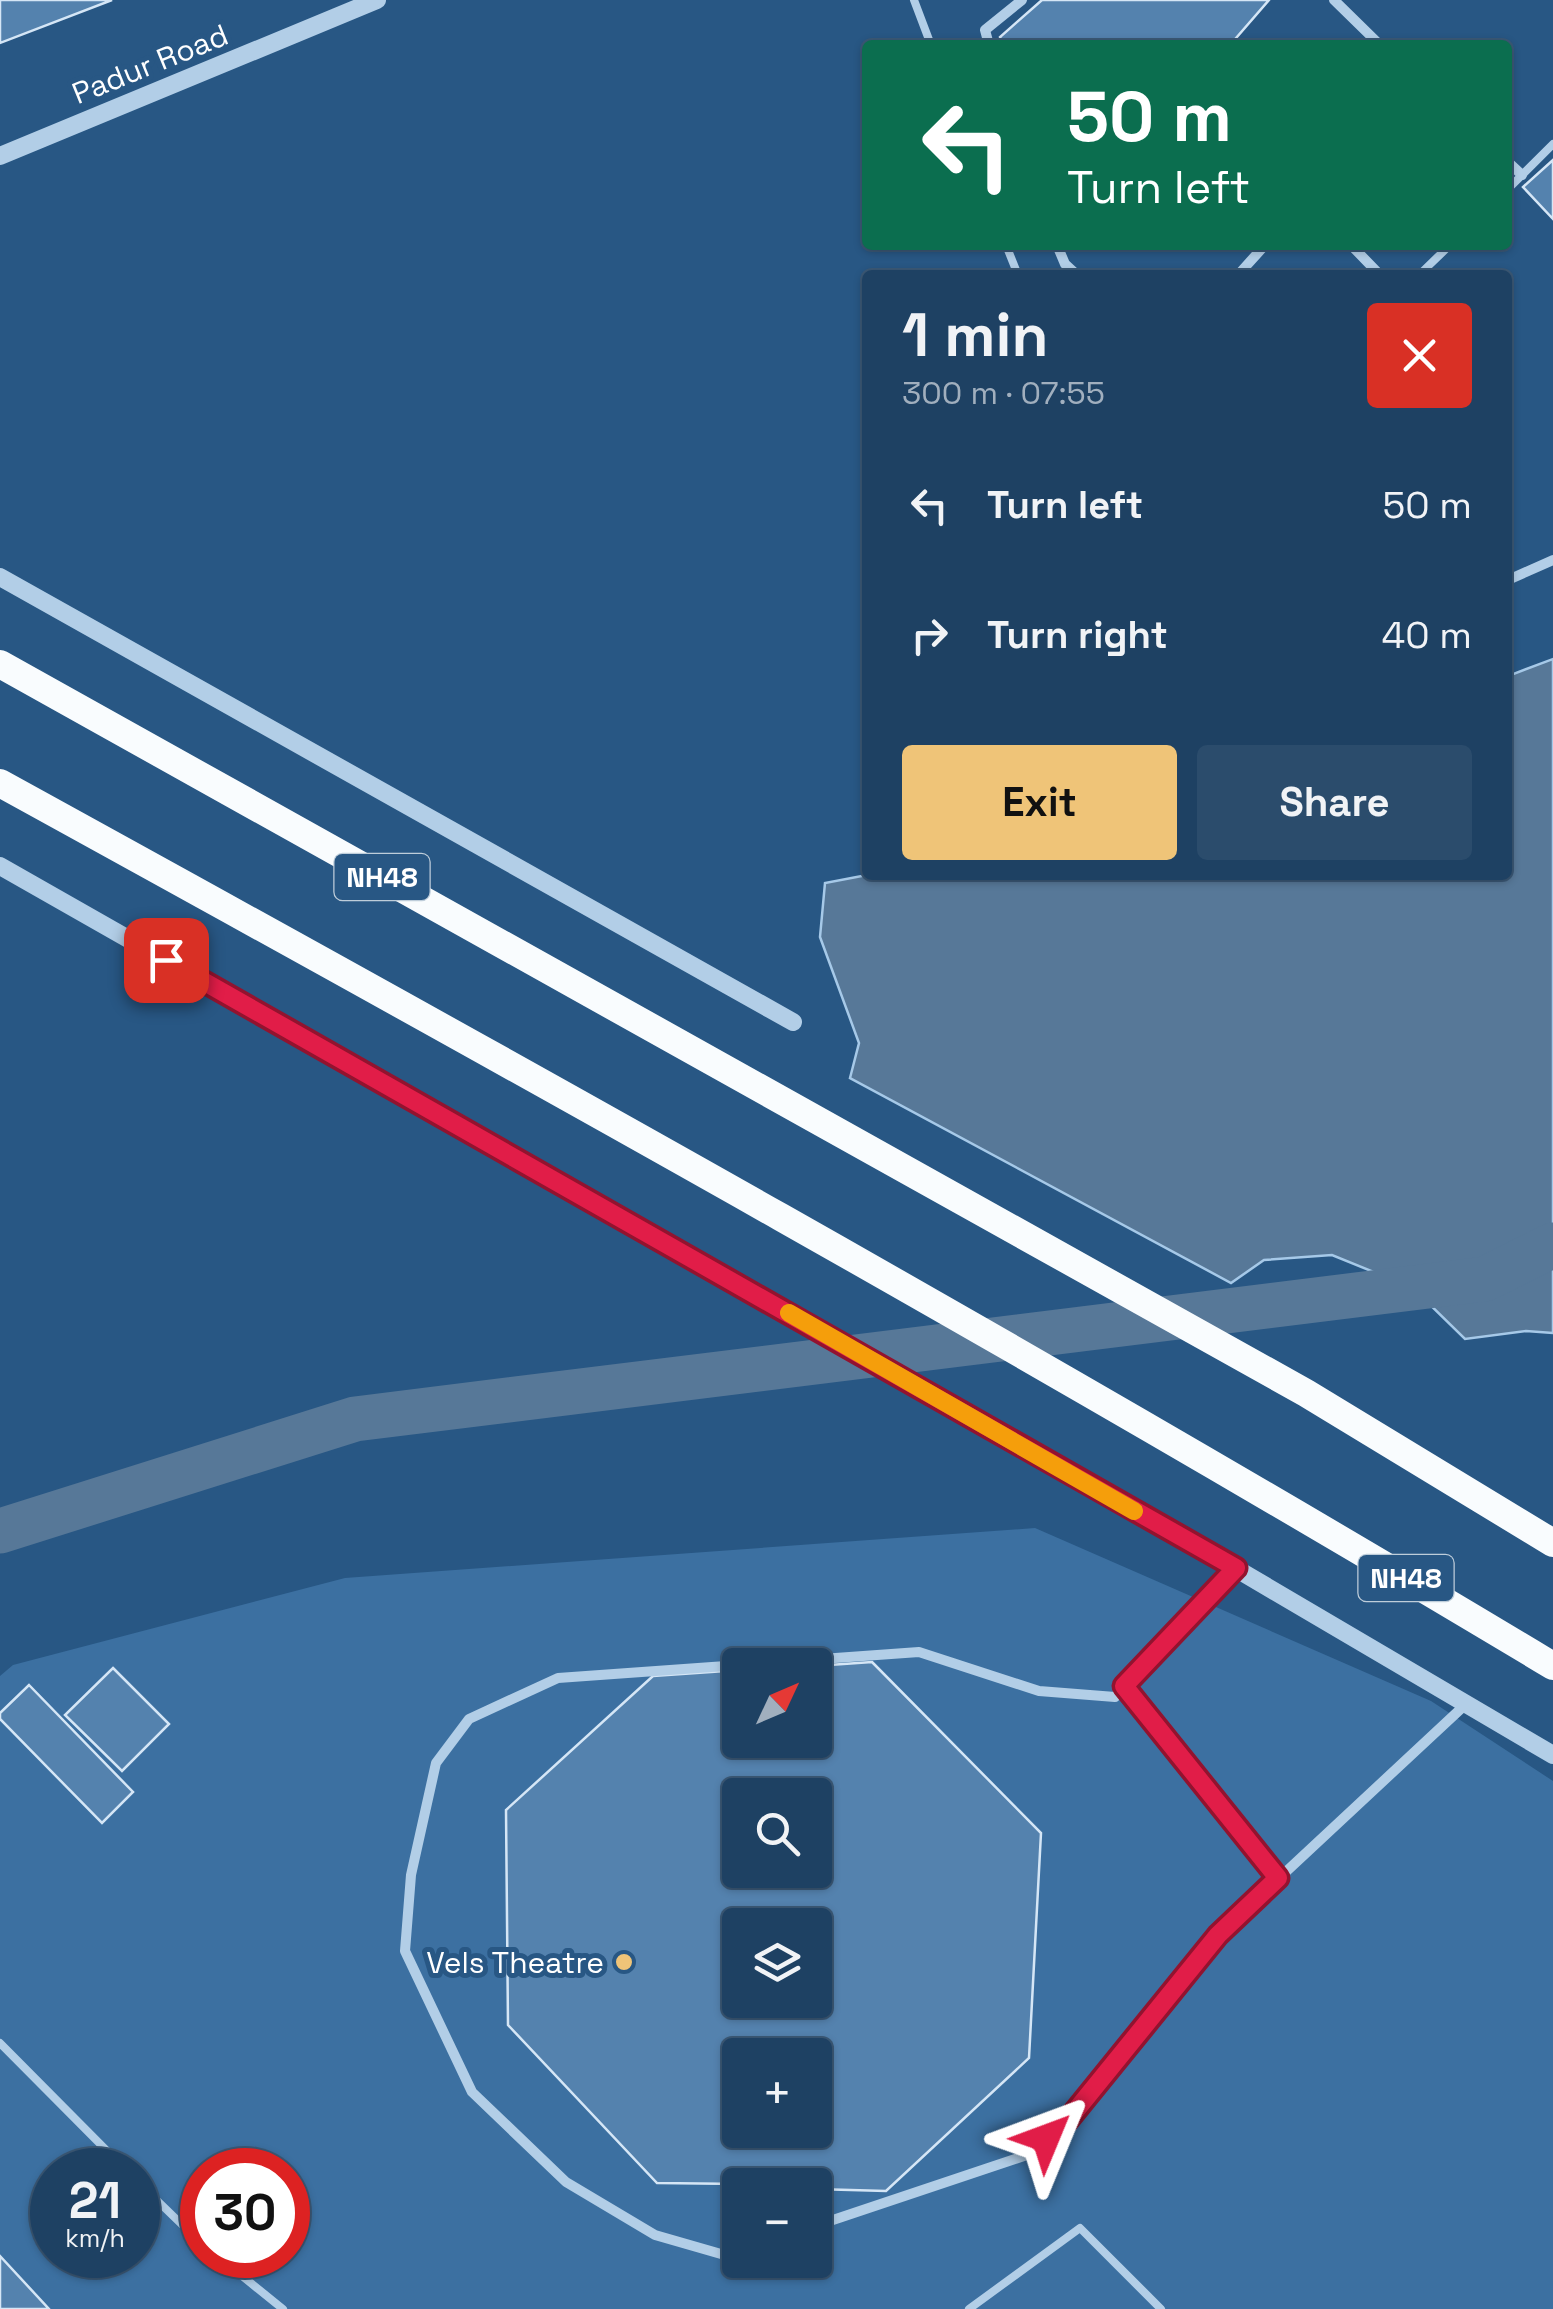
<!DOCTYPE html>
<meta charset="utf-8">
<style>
:root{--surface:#1e4163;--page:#2b4c6c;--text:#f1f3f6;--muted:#a1afbe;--line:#3c5a78;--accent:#efc478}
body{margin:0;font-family:"Space Grotesk",sans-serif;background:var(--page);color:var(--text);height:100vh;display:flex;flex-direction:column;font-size:38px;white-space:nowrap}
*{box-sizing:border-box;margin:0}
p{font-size:32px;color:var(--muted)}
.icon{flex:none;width:55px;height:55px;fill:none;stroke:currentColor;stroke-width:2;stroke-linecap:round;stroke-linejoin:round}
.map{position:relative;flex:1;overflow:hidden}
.side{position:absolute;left:862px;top:270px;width:650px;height:610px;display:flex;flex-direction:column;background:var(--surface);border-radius:10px;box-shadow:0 2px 8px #0004,0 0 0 2px var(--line)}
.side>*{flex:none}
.banner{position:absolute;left:862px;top:40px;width:650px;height:210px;border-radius:10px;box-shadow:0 2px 8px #0004,0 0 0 2px var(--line);background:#0b6e4f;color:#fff;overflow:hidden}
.needle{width:65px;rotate:46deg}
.fabs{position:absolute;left:722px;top:1648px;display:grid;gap:20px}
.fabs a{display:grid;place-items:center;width:110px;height:110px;border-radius:10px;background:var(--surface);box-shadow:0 2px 8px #0004,0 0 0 2px var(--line);font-size:50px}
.speed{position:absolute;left:30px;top:2148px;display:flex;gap:20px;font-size:50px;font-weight:700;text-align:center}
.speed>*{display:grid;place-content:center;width:130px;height:130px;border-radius:50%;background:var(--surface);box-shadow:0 2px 8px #0004,0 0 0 2px var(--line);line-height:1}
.speed small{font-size:25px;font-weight:400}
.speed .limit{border:15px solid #d22;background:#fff;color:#111}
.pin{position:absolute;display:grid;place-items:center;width:85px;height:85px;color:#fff;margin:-42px;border-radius:20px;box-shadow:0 5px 15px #0006}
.me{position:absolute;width:110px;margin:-55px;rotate:46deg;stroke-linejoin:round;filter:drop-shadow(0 0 8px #0008)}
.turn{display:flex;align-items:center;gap:35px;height:210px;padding:0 40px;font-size:45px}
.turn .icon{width:130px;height:130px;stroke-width:2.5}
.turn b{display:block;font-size:70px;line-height:85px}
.round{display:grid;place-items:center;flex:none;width:105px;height:105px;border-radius:10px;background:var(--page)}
.head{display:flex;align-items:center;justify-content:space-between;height:170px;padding:0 40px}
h1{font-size:60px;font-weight:700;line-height:75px}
.button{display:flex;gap:20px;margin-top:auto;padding:20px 40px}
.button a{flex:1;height:115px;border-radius:10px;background:var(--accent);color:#111;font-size:40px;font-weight:700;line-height:115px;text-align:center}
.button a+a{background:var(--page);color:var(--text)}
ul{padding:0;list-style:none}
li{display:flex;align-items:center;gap:30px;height:130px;padding:0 40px}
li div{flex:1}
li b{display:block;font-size:38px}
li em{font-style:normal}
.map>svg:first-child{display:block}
</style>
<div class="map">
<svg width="1553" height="2309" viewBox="0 0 1553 2309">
<rect width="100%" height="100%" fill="#285784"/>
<path fill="#3c70a1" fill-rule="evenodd" d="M1035 1528 1431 1701 1553 1781V2309H0V1676L13 1665 345 1578ZM740 1665H815V1740H740ZM740 1795H815V1870H740ZM740 1925H815V2000H740ZM740 2055H815V2130H740ZM52 2170H138V2255H52ZM202 2170H288V2255H202ZM740 2185H815V2260H740Z"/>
<polygon fill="#577898" stroke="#a6c9e8" stroke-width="2.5" points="1553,659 1553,1333 1526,1331 1465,1339 1413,1288 1332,1255 1264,1260 1231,1283 850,1078 859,1043 820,937 825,883 867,875 1508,875 1508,676"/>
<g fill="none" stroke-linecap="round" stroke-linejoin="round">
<polyline stroke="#577898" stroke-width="45" points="0,1531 355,1419 1485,1279 1553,1245"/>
</g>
<g fill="#5482ae" stroke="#d5e6f6" stroke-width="2.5" fill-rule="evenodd">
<polygon points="0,0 112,0 0,43"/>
<polygon points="1042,0 1269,0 1230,45 1003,45 1000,37"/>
<polygon points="1553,160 1553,219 1523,187"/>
<path d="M872 1662 1041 1833 1029 2058 886 2191 815 2189V2185L657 2183 508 2025 506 1810 653 1676 740 1670V1740H815V1666ZM740 1795H815V1870H740ZM740 1925H815V2000H740ZM740 2055H815V2130H740Z"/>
<polygon points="113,1668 169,1724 122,1771 65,1715"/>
<polygon points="29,1685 133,1792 102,1823 0,1719 0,1713"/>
<polygon points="0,2256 49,2309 0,2309"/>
</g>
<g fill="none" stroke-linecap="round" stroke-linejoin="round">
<g stroke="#b2cee7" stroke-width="8">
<polyline points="914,0 931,45"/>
<polyline points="1508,189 1553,144"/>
<polyline points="1006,245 1018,275"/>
<polyline points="1419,275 1450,245"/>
<polyline points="0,2043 126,2170"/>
<polyline points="138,2182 202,2244"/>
<polyline points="216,2255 283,2309"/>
<polyline points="969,2309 1080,2228 1161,2309"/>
</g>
<g stroke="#b2cee7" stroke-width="10">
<polyline points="1334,0 1380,45"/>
<polyline points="989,45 985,30 1022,0"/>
<polyline points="1508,162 1522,175"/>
<polyline points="1057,245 1065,264 1077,275"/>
<polyline points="1351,245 1380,275"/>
<polyline points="1238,275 1265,245"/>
<polyline points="1508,580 1553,560"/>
<polyline points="1124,1687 1278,1878"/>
<polyline points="815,2226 1024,2156 1068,2120 1218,1935 1466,1704"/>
<polyline points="740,2252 728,2256 655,2235 566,2182 472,2092 405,1951 411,1875 436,1763 469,1719 558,1678 919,1652 1039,1691 1115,1697 1235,1568"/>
</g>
<g stroke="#b2cee7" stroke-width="18">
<polyline points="0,156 377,0"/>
<polyline points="0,577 793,1022"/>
<polyline points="0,866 1235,1568 1553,1755"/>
</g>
<g stroke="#f9fcfe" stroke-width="28">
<polyline points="0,664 1306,1393 1553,1543"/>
<path d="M0 783C522 1070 1042 1359 1553 1666"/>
</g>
</g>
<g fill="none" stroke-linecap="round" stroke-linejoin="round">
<g stroke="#92132f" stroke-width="25">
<polyline id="route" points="166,960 1236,1568 1124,1686 1278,1878 1218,1935 1068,2120 1046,2138"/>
</g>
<use href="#route" stroke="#e11d48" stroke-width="18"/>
<polyline stroke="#f59e0b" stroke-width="18" points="789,1313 1134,1511"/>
</g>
<circle fill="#efc478" stroke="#285784" stroke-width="4" cx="624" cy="1962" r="10"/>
<g text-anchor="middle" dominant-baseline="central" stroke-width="10" stroke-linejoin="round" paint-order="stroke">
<g fill="#285784" stroke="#becdda" stroke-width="2.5">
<rect x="334.5" y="854" width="95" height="46" rx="8"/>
<rect x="1358.5" y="1555" width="95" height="46" rx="8"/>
</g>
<g font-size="28" font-weight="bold" fill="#fff">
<text x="382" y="877">NH48</text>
<text x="1406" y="1578">NH48</text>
</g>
<g font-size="30" fill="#fff" stroke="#285784">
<text transform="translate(150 64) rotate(-22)">Padur Road</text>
</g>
<g font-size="30" fill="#fff" stroke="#285784" text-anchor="end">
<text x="604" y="1962">Vels Theatre</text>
</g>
</g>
</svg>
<div class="fabs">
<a><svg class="needle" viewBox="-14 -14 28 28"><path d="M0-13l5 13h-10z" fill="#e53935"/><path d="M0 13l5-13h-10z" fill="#a1afbe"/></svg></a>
<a><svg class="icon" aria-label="search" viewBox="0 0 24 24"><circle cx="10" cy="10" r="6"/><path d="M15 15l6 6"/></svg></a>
<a><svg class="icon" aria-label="layers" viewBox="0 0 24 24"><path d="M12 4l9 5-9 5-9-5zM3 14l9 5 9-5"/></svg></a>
<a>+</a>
<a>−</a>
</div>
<div class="speed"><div>21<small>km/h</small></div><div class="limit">30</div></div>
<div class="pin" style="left:166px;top:960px;background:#d93025"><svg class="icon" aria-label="arrive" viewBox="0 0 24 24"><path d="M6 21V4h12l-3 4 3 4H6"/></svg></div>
<svg class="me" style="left:1046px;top:2138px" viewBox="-20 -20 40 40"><path d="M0-17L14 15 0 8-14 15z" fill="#e11d48" stroke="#fff" stroke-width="4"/></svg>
<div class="banner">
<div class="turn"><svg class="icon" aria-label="left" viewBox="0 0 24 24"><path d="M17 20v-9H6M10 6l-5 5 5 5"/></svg><div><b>50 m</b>Turn left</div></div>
</div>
<section class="side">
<div class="head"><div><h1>1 min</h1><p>300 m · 07:55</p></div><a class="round" style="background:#d93025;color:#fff"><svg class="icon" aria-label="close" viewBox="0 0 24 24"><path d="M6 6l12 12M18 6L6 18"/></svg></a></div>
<ul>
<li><svg class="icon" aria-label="left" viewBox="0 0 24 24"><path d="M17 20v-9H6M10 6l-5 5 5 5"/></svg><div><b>Turn left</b></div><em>50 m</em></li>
<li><svg class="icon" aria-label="right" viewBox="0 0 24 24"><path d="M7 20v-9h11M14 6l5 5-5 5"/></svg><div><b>Turn right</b></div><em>40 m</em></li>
</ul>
<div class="button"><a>Exit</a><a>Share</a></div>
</section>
</div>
